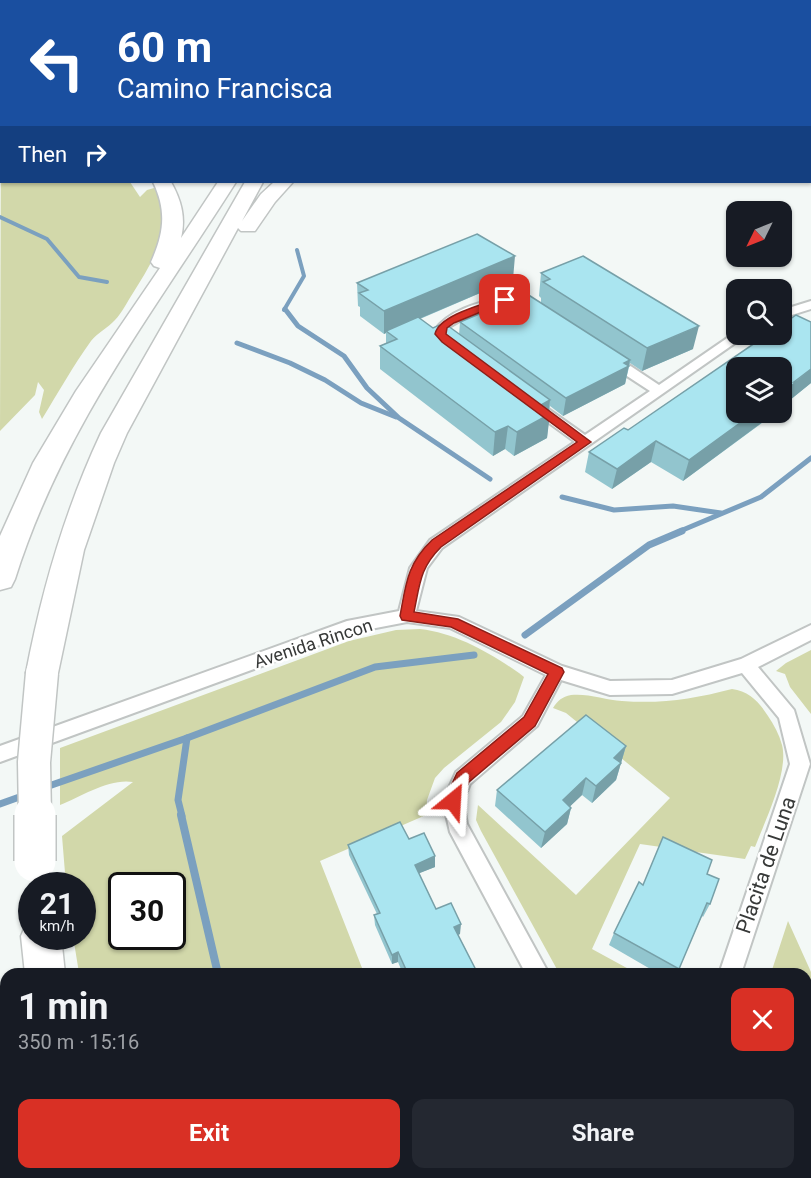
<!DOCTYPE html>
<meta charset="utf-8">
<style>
:root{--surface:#171b24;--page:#242831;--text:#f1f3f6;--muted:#9ea1a6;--accent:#d93025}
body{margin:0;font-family:Roboto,sans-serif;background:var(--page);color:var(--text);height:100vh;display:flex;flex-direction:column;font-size:22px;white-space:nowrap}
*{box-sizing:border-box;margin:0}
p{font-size:20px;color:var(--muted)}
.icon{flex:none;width:33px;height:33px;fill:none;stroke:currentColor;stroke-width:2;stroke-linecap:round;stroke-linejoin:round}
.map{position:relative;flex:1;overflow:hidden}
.side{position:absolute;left:0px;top:968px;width:812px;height:212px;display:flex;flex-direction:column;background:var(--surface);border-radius:18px 18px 0 0;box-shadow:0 2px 4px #0004}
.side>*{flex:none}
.hud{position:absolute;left:0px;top:0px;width:812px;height:183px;box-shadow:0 2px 4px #0004;background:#1a4fa0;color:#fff;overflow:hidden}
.needle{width:39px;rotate:227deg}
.buttons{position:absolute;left:726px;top:201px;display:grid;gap:12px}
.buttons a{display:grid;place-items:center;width:66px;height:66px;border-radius:12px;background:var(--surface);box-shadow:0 2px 4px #0004;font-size:30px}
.speed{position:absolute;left:18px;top:872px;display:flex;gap:12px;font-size:30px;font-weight:700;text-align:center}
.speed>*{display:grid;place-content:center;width:78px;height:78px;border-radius:50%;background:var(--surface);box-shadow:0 2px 4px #0004;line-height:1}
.speed small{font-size:15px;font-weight:400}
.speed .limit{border:3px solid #111;border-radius:9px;background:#fff;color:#111}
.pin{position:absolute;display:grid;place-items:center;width:51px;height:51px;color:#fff;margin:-26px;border-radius:12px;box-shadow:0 3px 9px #0006}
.me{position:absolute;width:66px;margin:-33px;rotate:27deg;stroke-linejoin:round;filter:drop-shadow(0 0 4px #0008)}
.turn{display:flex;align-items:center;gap:21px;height:126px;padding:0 18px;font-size:27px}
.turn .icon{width:78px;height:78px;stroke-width:2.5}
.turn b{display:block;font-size:42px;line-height:51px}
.then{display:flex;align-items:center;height:57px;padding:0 18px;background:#0003;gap:12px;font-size:22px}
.round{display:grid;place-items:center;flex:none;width:63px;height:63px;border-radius:12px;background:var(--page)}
.overview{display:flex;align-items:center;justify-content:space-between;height:102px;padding:0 18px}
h1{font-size:36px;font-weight:700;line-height:45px}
.cta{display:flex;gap:12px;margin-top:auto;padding:12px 18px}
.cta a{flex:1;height:69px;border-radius:12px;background:var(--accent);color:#fff;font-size:24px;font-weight:700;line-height:69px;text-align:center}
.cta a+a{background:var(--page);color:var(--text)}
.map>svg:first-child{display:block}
</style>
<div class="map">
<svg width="811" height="1178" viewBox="0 0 811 1178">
<rect width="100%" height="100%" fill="#f3f8f6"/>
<g fill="#d2d8aa" fill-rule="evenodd">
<path d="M1 116 2 182H130L140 197 147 190 154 188C177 224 152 263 133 293 127 302 122 313 115 320 108 328 97 333 91 341 73 366 58 393 42 419L39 412 44 390 38 382 35 395 0 431Z"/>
<path d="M420 629C456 633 490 653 519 673L524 677 515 702 501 722 444 768 435 778 427 800 426 815 320 861 364 973H79L73 936H82V885H66L62 836 133 782C110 778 82 796 60 805V748L349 641 396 630ZM122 885H172V936H122Z"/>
<polygon points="811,650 811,714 790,687 785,674 776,671 786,663"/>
<path d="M732 689C749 691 759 702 768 716 774 725 779 734 782 745 789 772 765 821 755 847L751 846 745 859 640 844 592 949 636 973H559L481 831 476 820 478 805 576 895 670 798 566 713 553 708C558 700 562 697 571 695 587 693 606 700 622 701 661 704 694 699 732 689Z"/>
<polygon points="788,921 811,972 811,1178 700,1178 701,1173 806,1173 806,974 771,973"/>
<polygon points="110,1173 443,1173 445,1178 111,1178"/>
</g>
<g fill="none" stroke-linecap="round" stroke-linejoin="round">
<polyline stroke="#7ba0bf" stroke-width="3" points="435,2 457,0"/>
<g stroke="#7ba0bf" stroke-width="4">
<polyline points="0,217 47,239 79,277 107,282"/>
<polyline points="284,310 304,276 297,250"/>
</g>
<g stroke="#7ba0bf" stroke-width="5">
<polyline points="285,309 298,326 344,356 367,388 399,418 490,479"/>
<polyline points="237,343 290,363 325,380 361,403 396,417"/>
<polyline points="562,497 614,510 673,506 721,513"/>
<polyline points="678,532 761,497 811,458"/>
</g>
<g stroke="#7ba0bf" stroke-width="7">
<polyline points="525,635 649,545 682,531"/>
<polyline points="43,788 187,738 375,667 474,655"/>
<polyline points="0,804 25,795"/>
<polyline points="182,816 178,800 187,738"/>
</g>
<g stroke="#7ba0bf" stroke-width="8">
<polyline points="181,815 218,974"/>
<polyline points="264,1173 265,1178"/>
</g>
<g stroke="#c1c5c4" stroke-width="4">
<g id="minor">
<polygon points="8,0 22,0 6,2"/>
<path d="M500 298 527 301 539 308 533 312C527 310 521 306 514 305 491 302 469 316 449 327L446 331 452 341 450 344H442L434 331C448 311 476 303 500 298Z"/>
<polygon points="811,301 811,309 782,318 782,310"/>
<polygon points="736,332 736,334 748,334 442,548 427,568 416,611 459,617 562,666 610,681 672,680 741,659 811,625 811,640 758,667 794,710 810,764 741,974 719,974 790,764 779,718 742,673 672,694 610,695 561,680 537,726 470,784 463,801 467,824 549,974 526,974 450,832 443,801 456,772 523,716 546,675 450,628 407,622 355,632 0,762 0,746 347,621 399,611 410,568 430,540 575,442 527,407 525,404 527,401 537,401 585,435 650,391 604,361 603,358 604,355 614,355 659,385"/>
</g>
</g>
<g stroke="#c1c5c4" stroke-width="3">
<g id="motorway">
<polygon points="364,0 378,0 363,2"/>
<polygon points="605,0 628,0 604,2"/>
<polygon points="706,0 748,0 705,2"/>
<polygon points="811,0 811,8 810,8 810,2 805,2"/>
<rect x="0" y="56" width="2" height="10"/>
<rect x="0" y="99" width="2" height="10"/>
<path d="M153 182H171C181 200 186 217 181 238L218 182H236C153 313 62 429 15 579L11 587 0 590V536L33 463 76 391 160 268 154 266 151 262C164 233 167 211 153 182Z"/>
<path d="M245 182H263L242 221 261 194 274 182H293L275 202 255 231H241L238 228 127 433 114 463 84 550 58 673 53 682 42 686 31 682 26 673C42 589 65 510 101 433Z"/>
<polygon points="32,920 32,936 61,936 65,974 25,974 21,936 27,922"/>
<rect x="43" y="1173" width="46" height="5"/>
</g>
</g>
<use href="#minor" fill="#fff" fill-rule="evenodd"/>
<use href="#motorway" fill="#fff" fill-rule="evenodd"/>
<g stroke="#c1c5c4" stroke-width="35" stroke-linecap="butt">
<polyline id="motorway-bridge-far1" points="35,816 34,762 42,673"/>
</g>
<g stroke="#c1c5c4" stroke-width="44" stroke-linecap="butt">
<polyline id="motorway-bridge" points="35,815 35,861"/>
</g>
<use href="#motorway-bridge-far1" stroke="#fff" stroke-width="32"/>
<use href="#motorway-bridge" stroke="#fff" stroke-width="41"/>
</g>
<g fill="#92c5ce">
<polygon points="541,273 693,349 642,371 630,363 625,384 563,416 550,406 547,438 514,456 505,449 493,456 380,369 380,346 386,343 386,333 384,334 360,316 360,307 358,306 357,283 513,279 420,319 433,328 459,335 460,322 541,303 541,298 539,296"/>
<polygon points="811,322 811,383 790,400 789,403 683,481 651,462 612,489 585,472 589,452 628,430"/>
<polygon points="626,746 616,780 592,803 582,795 570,806 571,808 567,824 541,848 495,806 497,790"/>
<polygon points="348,845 435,856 435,867 419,873 436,909 460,934 458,935 478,974 403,974 398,962 392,964 375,925 374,915 377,914 349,855"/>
<polygon points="707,874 710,904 703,917 702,916 676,974 659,974 609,945 614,933 643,885"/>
<polygon points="605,1173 690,1173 689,1178 604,1178"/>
</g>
<g fill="#77a0a8">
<polygon points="515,256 513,279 388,332 386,331 386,333 384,334 384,311"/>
<polygon points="699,326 693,349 642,371 647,348"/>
<polygon points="630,360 625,384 563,416 566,398 624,363"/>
<polygon points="811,369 811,383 790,400 789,403 782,408 782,393"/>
<polygon points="550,400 548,415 550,414 547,438 514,456 517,432 539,406"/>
<polygon points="755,412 776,412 683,481 689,460"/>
<polygon points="508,426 505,449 493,456 495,432"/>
<polygon points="656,441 651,462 612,489 617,469"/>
<polygon points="626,746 616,780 592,803 596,786 614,758"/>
<polygon points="586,778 582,795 559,817 563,800"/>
<polygon points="571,808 567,824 541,848 545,832"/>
<polygon points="435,856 435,867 415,875 415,865"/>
<polygon points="461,924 460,934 453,937 454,927"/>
<polygon points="398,952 398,962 392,964 392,955"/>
</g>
<g fill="#aae5f0" stroke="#77a0a8" stroke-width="1.5">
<polygon points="477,234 515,256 384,311 359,293 368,290 357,283"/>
<polygon points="583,256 699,326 647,348 543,282 550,279 541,273"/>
<polygon points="527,294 630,360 624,363 629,366 566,398 460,322"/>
<polygon points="796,315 811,322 811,369 794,382 796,382 782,393 782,368 736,368 736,412 755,412 689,460 656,441 617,469 589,452 624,428 628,430 768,334 782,334 782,325"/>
<polygon points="418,317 433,328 444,323 550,400 539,406 550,414 517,432 508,426 495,432 380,346 397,339 386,331"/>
<polygon points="586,715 626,746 614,758 621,763 596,786 586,778 563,800 571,808 545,832 497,790"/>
<polygon points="400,822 409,839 424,833 435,856 415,865 436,909 451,903 461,924 454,927 478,974 408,974 398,952 392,955 374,915 380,913 348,845"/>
<polygon points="663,837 712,860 707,874 719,879 710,904 707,903 679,969 614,933 639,882 643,885"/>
<polygon points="530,1173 577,1173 575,1178 528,1178"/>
<polygon points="609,1173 690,1173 689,1178 608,1178"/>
</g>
<path fill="#d93025" stroke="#8d1f18" stroke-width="1.5" d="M501 298 510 300 454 323 447 328 446 334 591 442 441 547C420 568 420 583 414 612L458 619 562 668 564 672 535 726 469 782 458 806 453 809 447 806 444 801 457 773 524 717 548 674 451 627 402 620 400 616C406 584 407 564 432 540L577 442 442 342 435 334C439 315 484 304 501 298Z"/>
<g text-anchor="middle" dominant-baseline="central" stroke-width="5" stroke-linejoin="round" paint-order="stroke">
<g font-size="18" fill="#373938" stroke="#fff">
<text transform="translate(313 643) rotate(-18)">Avenida Rincon</text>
</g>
<g font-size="21" fill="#373938" stroke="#fff">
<text transform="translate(766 865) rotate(-71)">Placita de Luna</text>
</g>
</g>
</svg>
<div class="buttons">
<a><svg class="needle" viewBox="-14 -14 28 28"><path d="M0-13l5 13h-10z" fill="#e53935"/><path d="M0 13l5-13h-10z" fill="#9ea1a6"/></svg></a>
<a><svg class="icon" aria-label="search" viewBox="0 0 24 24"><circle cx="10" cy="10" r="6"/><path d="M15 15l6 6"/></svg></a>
<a><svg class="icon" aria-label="layers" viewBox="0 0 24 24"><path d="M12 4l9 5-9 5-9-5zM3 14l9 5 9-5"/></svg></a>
</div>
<div class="speed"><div>21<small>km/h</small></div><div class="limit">30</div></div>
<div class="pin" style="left:505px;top:300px;background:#d93025"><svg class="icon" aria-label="arrive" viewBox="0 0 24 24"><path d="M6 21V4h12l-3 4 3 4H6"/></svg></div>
<svg class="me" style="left:453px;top:801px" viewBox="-20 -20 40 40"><path d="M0-17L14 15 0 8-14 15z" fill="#d93025" stroke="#fff" stroke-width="4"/></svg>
<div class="hud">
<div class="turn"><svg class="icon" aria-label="left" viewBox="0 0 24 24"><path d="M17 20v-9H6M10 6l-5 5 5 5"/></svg><div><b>60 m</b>Camino Francisca</div></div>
<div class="then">Then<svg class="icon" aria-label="right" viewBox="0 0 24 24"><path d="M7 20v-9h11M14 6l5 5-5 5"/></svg></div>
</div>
<section class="side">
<div class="overview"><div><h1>1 min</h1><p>350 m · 15:16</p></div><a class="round" style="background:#d93025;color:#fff"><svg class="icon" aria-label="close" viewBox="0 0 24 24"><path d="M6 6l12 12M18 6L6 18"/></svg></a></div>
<div class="cta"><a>Exit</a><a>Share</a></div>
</section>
</div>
